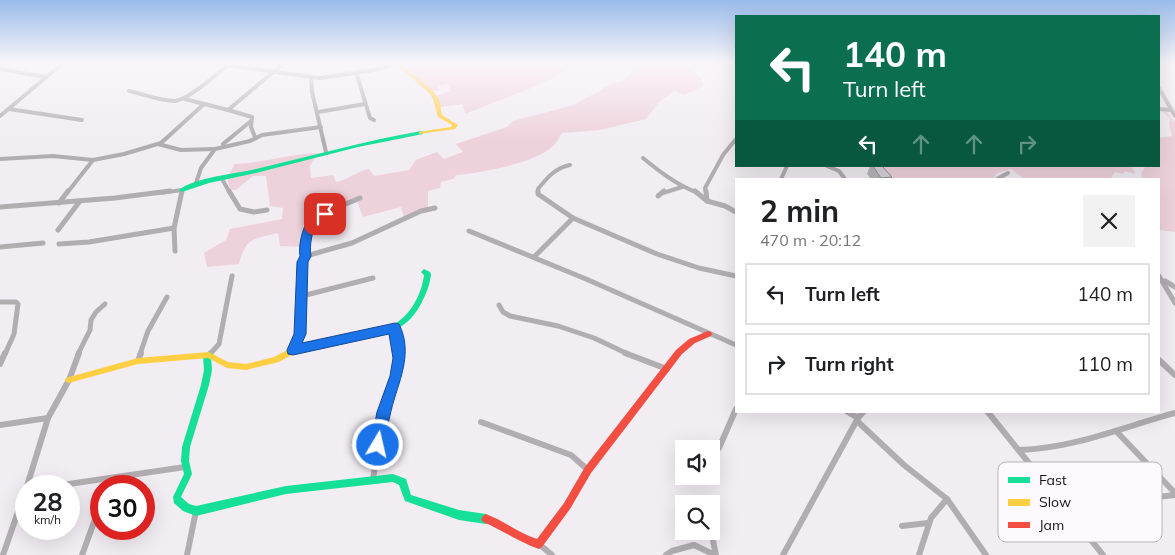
<!DOCTYPE html>
<meta charset="utf-8">
<style>
:root{--surface:#fff;--page:#f2f2f2;--text:#202124;--muted:#757577;--line:#e0e0e0}
body{margin:0;font-family:Mulish,sans-serif;background:var(--page);color:var(--text);height:100vh;display:flex;flex-direction:column;font-size:19px;white-space:nowrap}
*{box-sizing:border-box;margin:0}
p{font-size:16px;color:var(--muted)}
.icon{flex:none;width:28px;height:28px;fill:none;stroke:currentColor;stroke-width:2;stroke-linecap:round;stroke-linejoin:round}
.map{position:relative;flex:1;overflow:hidden}
.side{position:absolute;left:735px;top:178px;width:425px;height:235px;display:flex;flex-direction:column;background:var(--surface);border-radius:0px;box-shadow:0 5px 20px #0002}
.side>*{flex:none}
.hud{position:absolute;left:735px;top:15px;width:425px;height:152px;border-radius:0px;box-shadow:0 5px 20px #0002;background:#0b6e4f;color:#fff;overflow:hidden}
.fabs{position:absolute;left:675px;top:440px;display:grid;gap:10px}
.fabs a{display:grid;place-items:center;width:45px;height:45px;border-radius:0px;background:var(--surface);box-shadow:0 5px 20px #0002;font-size:25px}
.speed{position:absolute;left:15px;top:475px;display:flex;gap:10px;font-size:25px;font-weight:700;text-align:center}
.speed>*{display:grid;place-content:center;width:65px;height:65px;border-radius:50%;background:var(--surface);box-shadow:0 5px 20px #0002;line-height:1}
.speed small{font-size:12px;font-weight:400}
.speed .limit{border:8px solid #d22;background:#fff;color:#111}
.pin{position:absolute;display:grid;place-items:center;width:42px;height:42px;color:#fff;margin:-21px;border-radius:10px;box-shadow:0 2px 8px #0006}
.me{position:absolute;width:55px;margin:-28px;rotate:9deg;stroke-linejoin:round;filter:drop-shadow(0 0 4px #0008)}
.turn{display:flex;align-items:center;gap:18px;height:105px;padding:0 25px;font-size:22px}
.turn .icon{width:65px;height:65px;stroke-width:2.5}
.turn b{display:block;font-size:35px;line-height:42px}
.lanes{display:flex;align-items:center;height:48px;padding:0 25px;background:#0003;justify-content:center;gap:25px;direction:ltr}
.lanes .off{opacity:.35}
.round{display:grid;place-items:center;flex:none;width:52px;height:52px;border-radius:0px;background:var(--page)}
.summary{display:flex;align-items:center;justify-content:space-between;height:85px;padding:0 25px}
h1{font-size:30px;font-weight:700;line-height:38px}
ul{padding:0;list-style:none}
li{display:flex;align-items:center;gap:15px;height:62px;margin:0 10px 8px;padding:0 15px;border:2px solid var(--line);border-radius:0px}
li div{flex:1}
li b{display:block;font-size:19px}
li em{font-style:normal}
.map>svg:first-child{display:block}
</style>
<div class="map">
<svg width="1175" height="555" viewBox="0 0 1175 555">
<rect width="100%" height="100%" fill="#f2ecf3"/>
<g fill="#eed2db">
<polygon points="417,63 575,63 557,76 536,86 465,114 463,104 440,107 433,97 451,91 448,84 438,86 439,90 431,91 407,68"/>
<path d="M633 63H695L691 70 701 78 703 86 685 95 674 91 660 101 646 119 600 130 562 133C559 137 557 143 553 146 536 163 480 173 456 175L453 179 441 182 440 188 428 191V207L404 217 401 207 363 217 356 199 314 215 303 225 304 247 280 246 278 233C253 239 246 237 239 264L207 267 204 253 226 240 230 229 282 219 283 208 270 206 266 176H253L236 190H232C224 180 229 174 235 164 263 163 289 154 318 153L310 166 311 178 333 175 336 182C348 180 357 171 369 169L374 176 409 170 416 160 437 152 444 159 463 152 456 144 507 127 513 121 574 105 613 83 622 82 634 70 625 68Z"/>
<polygon points="1161,110 1167,112 1175,122 1175,232 1159,230 1159,179 1143,179 1141,174 1145,167 1143,166 1159,166 1159,138 1172,136 1169,125 1170,119"/>
<polygon points="877,166 1134,166 1131,167 1135,172 1133,174 1125,171 1123,174 1115,172 1111,178 1104,179 1024,179 1011,169 997,173 993,179 887,179"/>
</g>
<g fill="none" stroke-linecap="round" stroke-linejoin="round">
<g stroke="#b1adb1" stroke-width="4">
<polyline points="211,63 320,78 374,70 397,63"/>
<polyline points="0,69 46,77"/>
<polyline points="356,72 370,118 374,120"/>
<polyline points="311,77 312,92 326,152"/>
<polyline points="1159,88 1175,116"/>
<path d="M129 91C144 94 159 101 175 101 188 100 215 75 227 66"/>
<polyline points="185,99 228,110 284,63"/>
<polyline points="9,109 82,120"/>
<polyline points="1159,109 1171,110"/>
<polyline points="228,110 252,117 251,127 255,137"/>
<polyline points="318,112 365,104"/>
<polyline points="0,116 63,63"/>
<polyline points="158,144 181,150 215,149"/>
<polyline points="223,144 251,121"/>
<path d="M643 158C660 172 677 185 698 193"/>
<polyline points="0,159 53,156 93,160 124,154 161,143 204,104"/>
<polyline points="827,166 839,171 845,179"/>
<polyline points="222,179 230,193"/>
<polyline points="781,179 787,166"/>
<polyline points="997,179 1008,173"/>
<polyline points="196,183 201,168 215,149 250,141 262,135 321,127"/>
<polyline points="67,193 93,160"/>
<polyline points="160,193 182,190 181,193"/>
<path d="M538 193V189C547 178 555 168 570 165"/>
<polyline points="663,193 682,187"/>
<polyline points="706,193 705,188 723,155 736,139"/>
</g>
<g stroke="#b1adb1" stroke-width="5">
<polyline points="229,191 240,209 254,212 267,210"/>
<polyline points="538,191 538,194 573,218 657,254 699,268 736,276"/>
<polyline points="695,191 707,201"/>
<polyline points="706,191 707,201 725,206 736,212"/>
<polyline points="658,196 664,191"/>
<polyline points="59,203 68,191"/>
<polyline points="0,207 115,198 170,191"/>
<polyline points="58,230 80,201"/>
<polyline points="469,231 586,279 736,345"/>
<polyline points="59,244 89,242 174,228"/>
<polyline points="0,247 43,243"/>
<polyline points="175,251 174,228 182,191"/>
<polyline points="306,256 352,243 421,211 435,208"/>
<polyline points="534,257 573,218"/>
<polyline points="1159,276 1175,303"/>
<polyline points="1165,281 1175,287"/>
<polyline points="302,296 373,278"/>
<polyline points="0,302 16,302 18,304 14,334 5,354"/>
<polyline points="499,305 503,312 510,316 558,326 594,338 628,354"/>
<polyline points="395,328 399,354"/>
<path d="M293 350 300 334 302 262 306 256C299 216 331 211 360 198"/>
<polyline points="78,354 90,330 91,320 96,312 105,304"/>
<polyline points="140,354 148,331 167,297"/>
<polyline points="210,354 219,344 232,276"/>
</g>
<g stroke="#b1adb1" stroke-width="6">
<polyline points="625,353 667,369"/>
<polyline points="209,355 211,353"/>
<polyline points="1159,360 1175,375"/>
<polyline points="138,361 141,353"/>
<polyline points="0,364 5,353"/>
<polyline points="846,411 858,418"/>
<polyline points="987,411 1103,555"/>
<polyline points="857,421 904,465 947,499 986,555"/>
<polyline points="481,422 571,455 588,470"/>
<polyline points="0,425 48,418"/>
<polyline points="1117,432 1175,493"/>
<polyline points="719,448 736,409"/>
<path d="M1020 450C1075 448 1123 427 1175 413"/>
<path d="M373 479C377 457 379 435 384 413 388 394 402 373 399 353"/>
<polyline points="27,486 48,418 69,380 79,353"/>
<polyline points="55,486 185,467"/>
<polyline points="108,486 111,478"/>
<polyline points="1079,524 1112,513 1140,499 1175,495"/>
<polyline points="902,526 928,523"/>
<polyline points="711,531 716,555"/>
<polyline points="539,544 552,555"/>
<polyline points="3,555 26,489"/>
<polyline points="82,555 101,503"/>
<polyline points="187,555 196,511"/>
<polyline points="666,555 672,551 694,545 715,555"/>
<polyline points="783,555 858,418 864,411"/>
<polyline points="919,555 931,518 947,499"/>
</g>
<g fill="#16e098" fill-rule="evenodd">
<path d="M421 131 423 132V134L358 147 256 173 209 183 182 192 179 190C195 177 235 174 256 169 311 156 365 141 421 131Z"/>
<path d="M424 269 430 272 431 274C430 285 426 294 421 304 404 335 381 335 350 341L347 340 346 338 347 336C361 332 376 331 390 326 409 319 422 294 424 275L421 272Z"/>
<polygon points="209,352 212,353 213,355 211,358 212,370 209,385 190,447 189,461 192,474 181,497 189,504 196,506 286,486 393,474 406,479 411,495 459,510 486,514 489,516 491,519 489,522 486,524 459,520 405,501 399,485 393,482 286,494 196,516 183,511 174,503 173,497 184,474 181,461 182,447 201,385 204,370 203,357 206,353"/>
</g>
<g fill="#ffcf43" fill-rule="evenodd">
<polygon points="395,63 400,63 433,91 439,99 442,115 458,125 455,129 419,134 419,132 451,127 452,125 438,117 433,99 429,93"/>
<polygon points="350,335 353,336 354,338 353,340 295,353 279,362 246,370 227,368 208,358 138,364 69,383 66,382 65,380 66,378 69,377 138,358 209,352 228,362 246,364 274,357 293,347"/>
</g>
<path fill="#f24e42" fill-rule="evenodd" d="M708 331 711 332 712 334 711 336 695 343 682 354 591 473 570 509 542 547 539 549C519 542 502 530 483 522L481 519 483 516 486 514C504 521 519 533 537 539L564 503 585 467 676 350 689 339Z"/>
</g>
<polygon fill="#b9b6bb" points="870,166 882,166 892,177 891,179 871,179 867,174"/>
<polygon fill="#d7d4da" stroke="#969499" points="873,166 882,166 892,177 881,178"/>
<linearGradient id="sky" x2="0" y2="1"><stop stop-color="#9abbe9"/><stop offset="0.45" stop-color="#f9f6fa"/><stop offset="1" stop-color="#f9f6fa" stop-opacity="0"/></linearGradient>
<rect width="1175" height="140" fill="url(#sky)"/>
<path fill="#1a73e8" stroke="#114b97" d="M325 210 330 214C327 218 324 217 320 220 312 226 309 247 311 256L308 262 306 334 302 343 395 323 399 324C414 354 398 382 391 411 388 422 387 434 385 445L383 450 378 452 373 450 371 445 377 412 390 376 393 358 389 334 293 355 288 354 287 350 294 334 297 262 300 256C298 245 303 221 314 215 317 213 321 211 325 210Z"/>
<rect x="998" y="462" width="164" height="80" rx="8" fill="#fef9fe" stroke="#b8b3b8" stroke-width="1"/>
<rect x="1008" y="477" width="22" height="6" fill="#16e098"/>
<rect x="1008" y="499" width="22" height="7" fill="#ffcf43"/>
<rect x="1008" y="522" width="22" height="6" fill="#f24e42"/>
<g font-size="14" fill="#151116">
<text x="1039" y="485">Fast</text>
<text x="1039" y="507">Slow</text>
<text x="1039" y="530">Jam</text>
</g>
</svg>
<div class="fabs">
<a><svg class="icon" aria-label="sound" viewBox="0 0 24 24"><path d="M4 9h4l5-4v14l-5-4H4zM17 9q2 3 0 6"/></svg></a>
<a><svg class="icon" aria-label="search" viewBox="0 0 24 24"><circle cx="10" cy="10" r="6"/><path d="M15 15l6 6"/></svg></a>
</div>
<div class="speed"><div>28<small>km/h</small></div><div class="limit">30</div></div>
<div class="pin" style="left:325px;top:214px;background:#d93025"><svg class="icon" aria-label="arrive" viewBox="0 0 24 24"><path d="M6 21V4h12l-3 4 3 4H6"/></svg></div>
<svg class="me" style="left:378px;top:445px" viewBox="-20 -20 40 40"><circle r="17" fill="#1a73e8" stroke="#fff" stroke-width="3"/><path d="M0-11L8 9 0 5-8 9z" fill="#fff"/></svg>
<div class="hud">
<div class="turn"><svg class="icon" aria-label="left" viewBox="0 0 24 24"><path d="M17 20v-9H6M10 6l-5 5 5 5"/></svg><div><b>140 m</b>Turn left</div></div>
<div class="lanes"><svg class="icon" aria-label="left" viewBox="0 0 24 24"><path d="M17 20v-9H6M10 6l-5 5 5 5"/></svg><svg class="icon off" aria-label="ahead" viewBox="0 0 24 24"><path d="M12 20V5M6 11l6-6 6 6"/></svg><svg class="icon off" aria-label="ahead" viewBox="0 0 24 24"><path d="M12 20V5M6 11l6-6 6 6"/></svg><svg class="icon off" aria-label="right" viewBox="0 0 24 24"><path d="M7 20v-9h11M14 6l5 5-5 5"/></svg></div>
</div>
<section class="side">
<div class="summary"><div><h1>2 min</h1><p>470 m · 20:12</p></div><a class="round"><svg class="icon" aria-label="close" viewBox="0 0 24 24"><path d="M6 6l12 12M18 6L6 18"/></svg></a></div>
<ul>
<li><svg class="icon" aria-label="left" viewBox="0 0 24 24"><path d="M17 20v-9H6M10 6l-5 5 5 5"/></svg><div><b>Turn left</b></div><em>140 m</em></li>
<li><svg class="icon" aria-label="right" viewBox="0 0 24 24"><path d="M7 20v-9h11M14 6l5 5-5 5"/></svg><div><b>Turn right</b></div><em>110 m</em></li>
</ul>
</section>
</div>
